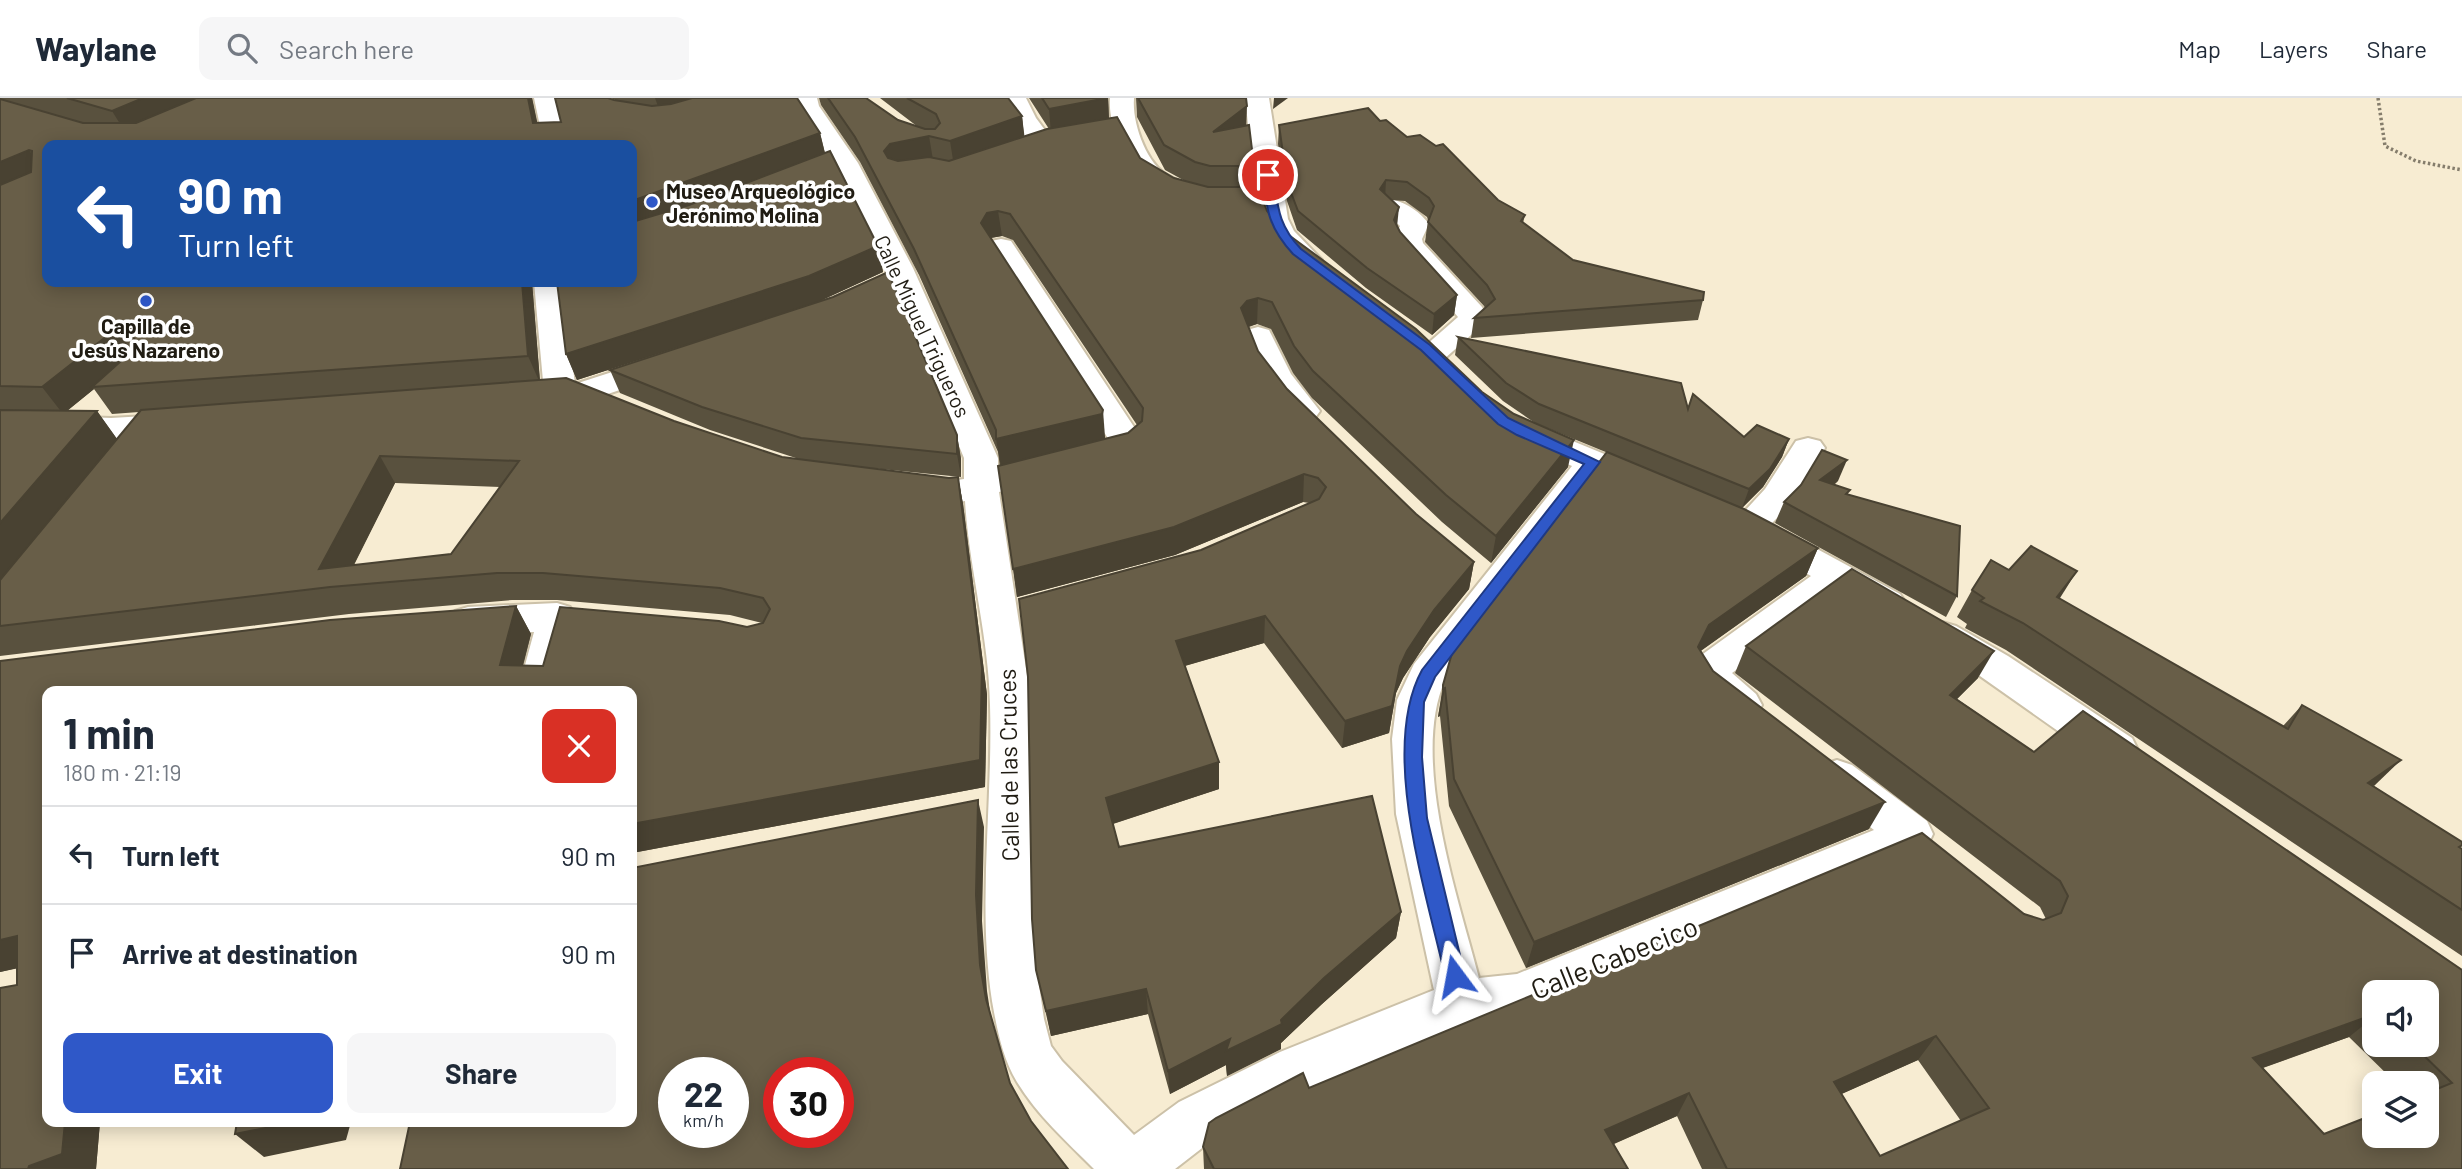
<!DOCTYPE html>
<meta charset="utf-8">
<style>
:root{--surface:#fff;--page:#f6f6f7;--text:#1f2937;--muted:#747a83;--line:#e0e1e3;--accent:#2f58c8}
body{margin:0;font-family:Barlow,sans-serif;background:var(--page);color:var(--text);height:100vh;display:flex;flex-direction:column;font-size:26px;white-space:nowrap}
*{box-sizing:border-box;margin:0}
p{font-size:23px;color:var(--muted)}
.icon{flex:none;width:38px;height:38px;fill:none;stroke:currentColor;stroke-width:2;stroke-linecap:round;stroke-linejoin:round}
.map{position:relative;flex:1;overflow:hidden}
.sheet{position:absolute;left:42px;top:588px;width:595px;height:441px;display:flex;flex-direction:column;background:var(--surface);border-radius:14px;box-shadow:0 4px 18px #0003}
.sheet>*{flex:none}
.guide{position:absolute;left:42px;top:42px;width:595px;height:147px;border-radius:14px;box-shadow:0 4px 18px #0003;background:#1a4fa0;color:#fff;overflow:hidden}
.fabs{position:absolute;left:2362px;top:882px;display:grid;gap:14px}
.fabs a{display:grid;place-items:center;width:77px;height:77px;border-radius:14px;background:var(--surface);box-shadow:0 4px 18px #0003;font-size:35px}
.speed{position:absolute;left:658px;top:959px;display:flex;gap:14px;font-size:35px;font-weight:700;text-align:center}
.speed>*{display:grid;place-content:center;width:91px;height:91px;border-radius:50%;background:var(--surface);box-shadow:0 4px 18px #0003;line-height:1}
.speed small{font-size:18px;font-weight:400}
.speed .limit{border:10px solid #d22;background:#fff;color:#111}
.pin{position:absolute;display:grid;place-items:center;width:60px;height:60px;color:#fff;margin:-30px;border:4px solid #fff;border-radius:50%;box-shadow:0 2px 7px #0007}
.me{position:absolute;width:77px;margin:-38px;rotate:347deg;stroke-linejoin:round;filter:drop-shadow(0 0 5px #0008)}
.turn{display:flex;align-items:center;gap:24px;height:147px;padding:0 21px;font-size:32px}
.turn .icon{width:91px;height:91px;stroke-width:2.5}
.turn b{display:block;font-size:49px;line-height:60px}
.round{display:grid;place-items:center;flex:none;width:74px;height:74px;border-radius:14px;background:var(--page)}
.head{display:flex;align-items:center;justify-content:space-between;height:119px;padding:0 21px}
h1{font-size:42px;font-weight:700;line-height:52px}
.primary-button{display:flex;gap:14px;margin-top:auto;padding:14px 21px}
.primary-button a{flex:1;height:80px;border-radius:14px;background:var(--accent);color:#fff;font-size:28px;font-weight:700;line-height:80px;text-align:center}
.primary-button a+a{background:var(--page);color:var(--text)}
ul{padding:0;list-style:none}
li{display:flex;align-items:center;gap:21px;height:98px;padding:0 21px;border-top:2px solid var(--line)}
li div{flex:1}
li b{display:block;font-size:26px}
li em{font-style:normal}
header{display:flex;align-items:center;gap:42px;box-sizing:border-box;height:98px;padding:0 35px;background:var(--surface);border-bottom:2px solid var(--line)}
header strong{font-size:33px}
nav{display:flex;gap:38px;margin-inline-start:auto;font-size:24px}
.search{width:490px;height:63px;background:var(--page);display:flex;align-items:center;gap:18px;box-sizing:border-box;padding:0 24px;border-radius:14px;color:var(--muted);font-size:26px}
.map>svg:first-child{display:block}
</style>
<header>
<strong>Waylane</strong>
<div class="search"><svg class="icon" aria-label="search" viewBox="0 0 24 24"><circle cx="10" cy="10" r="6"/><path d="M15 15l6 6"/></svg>Search here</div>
<nav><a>Map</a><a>Layers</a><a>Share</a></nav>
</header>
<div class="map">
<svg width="2462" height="1071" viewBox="0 0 2462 1071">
<rect width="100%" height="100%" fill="#f7ecd2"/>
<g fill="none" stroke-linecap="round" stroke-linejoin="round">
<g stroke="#ccc1a8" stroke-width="4">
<g id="minor">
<polygon points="534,0 558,0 568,47 544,47"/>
<path d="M793 0H817L819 8 858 65 913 170 998 360V372L1105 345 1109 342 987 149 991 143 1001 141 1011 143 1144 344 1129 360 999 394 1030 597 1031 796 1035 860 1044 921 1051 948 1062 963 1134 1037 1179 1004 1280 954 1434 892 1396 716 1392 641 1397 602 1414 566 1572 368 1512 342 1508 335 1512 328 1524 325 1536 328 1658 378 1663 386 1658 394 1646 397 1599 379 1445 582C1410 661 1458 799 1479 880L1517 876 1874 732 1822 691 1816 679 1822 667 1837 662 1852 667 1927 723 1933 736 1927 749 1536 914 1519 920 1463 926 1316 988 1215 1040 1175 1071H1094C1067 1044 1037 1017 1017 984 1002 959 997 931 992 903 977 805 993 706 990 607 989 539 969 471 965 403 944 408 917 402 897 397L892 389 897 381C919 375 942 386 964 381V360L885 170 832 65 795 8Z"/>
<path d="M1002 0H1026L1036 20 1056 47 1053 52C1048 54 1041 56 1036 53 1023 45 1009 14 1002 0Z"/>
<path d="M1110 0H1134C1132 24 1145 61 1164 75 1174 82 1185 83 1192 93L1188 99C1143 110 1107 38 1110 0Z"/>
<path d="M1245 0H1269L1288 121 1294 133 1322 162 1318 168C1294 174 1266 143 1260 120 1251 86 1250 36 1245 0Z"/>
<path d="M1394 102C1407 105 1421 115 1429 126L1422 141 1423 145 1482 209 1489 221 1443 262 1432 264 1421 262 1417 255 1458 219 1396 147 1394 141 1400 128 1381 110 1385 104Z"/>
<polygon points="534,184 562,184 575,286 665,257 676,259 681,266 676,273 593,301 582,304 549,301 544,294"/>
<path d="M1258 229 1269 232 1291 276 1320 313 1315 320C1308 322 1300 324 1293 320 1274 309 1252 258 1243 238L1247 232Z"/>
<path d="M0 316 111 320 180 316 192 319 196 326 192 333C135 347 58 338 0 336Z"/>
<path d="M1808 340 1820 343 1825 350 1790 407 1771 426 1900 496 1906 505 1900 514C1877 521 1859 506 1839 495L1732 575 1756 596 1762 607 1756 618C1722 629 1703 599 1690 571L1696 561 1811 478 1753 445 1750 440 1735 437 1730 429 1765 391 1796 343Z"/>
<polygon points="557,505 570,509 576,519 558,593 518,593 534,534 468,537 455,533 449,523 455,513 468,509"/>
<polygon points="1942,524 1956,528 2008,558 2132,640 2138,652 2132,664 2117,668 2102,664 1980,578 1928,548 1923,538 1928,528"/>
</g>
</g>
<polyline stroke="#857d6c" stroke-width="3.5" stroke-dasharray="2.5 2.5" stroke-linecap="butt" points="2378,0 2385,48 2416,63 2462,72"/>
<use href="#minor" fill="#fff" fill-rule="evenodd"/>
</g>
<g fill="#59513e" fill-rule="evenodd">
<path d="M0 0H532L537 24H561L555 0H608L617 3 611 0H797L820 35 825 55 830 53 878 148 883 174 817 204 833 199 888 174 957 337 961 361V379L851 368 949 380 958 379 963 406 987 597 985 689 632 755V593H47V1024H100L96 1071H0V890L17 887V870L0 874V563L330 522 516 508 531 536 523 568H543L560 509 719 523 747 529 762 525 730 517 557 502H512L349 516 0 558V482L101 360 0 482V1L85 25 0 1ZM47 47H632V184H557L566 256 577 282 798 210 610 272 620 295 710 332 802 362 782 359 674 323 566 280 540 282 532 184H47ZM94 291 112 316 139 314 117 341 97 313H67ZM395 385 500 389 451 456 354 467Z"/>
<path d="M819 0H866L898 22 918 29 880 0H1008L1022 18 1024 39 1049 31 1029 0H1108L1109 20 1140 60 1174 80 1185 83 1165 72 1137 19 1136 0H1246V28L1254 68V89L1267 113 1286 135 1482 294 1568 369 1491 465 1442 424 1312 300 1293 275 1271 231 1257 226 1249 229 1258 253 1287 291 1416 416 1474 464 1469 491 1430 539 1403 580 1396 595 1389 635 1342 650 1264 545 1185 568 1219 691 1113 726 1119 749 1401 814 1396 840 1322 906 1281 945V951L1227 978 1226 967 1170 996 1148 916 1051 938 1036 872 1201 452 1309 405 1303 404 1175 457 1017 499 998 354 919 177 860 64 821 7ZM1002 138 1013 142 1137 327 1128 335 1105 341V339L991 140Z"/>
<polygon points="1380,23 1407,39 1498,102 1525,117 1523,125 1573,162 1703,202 1698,222 1471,240 1474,220 1485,210 1484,208 1425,144 1428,122 1427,119 1405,103 1391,102 1397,129 1400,134 1457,197 1454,217 1432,237 1366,190 1297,132 1287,103 1278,46 1279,27"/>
<polygon points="1458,239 1688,311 1744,339 1789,341 1782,359 1763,389 1742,410 1535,325 1503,303 1455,257"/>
<polygon points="1838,383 1834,387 1848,397 1957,498 1946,519 1775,425 1784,404"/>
<polygon points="1818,450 1806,478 1700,553 1713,573 1869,731 1526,870 1449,708 1440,618 1438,619 1443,587"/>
<polygon points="1972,492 2059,501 2283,628 2302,607 2374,688 2462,748 2460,750 2462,751 2462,858 2006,552 1965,530 1967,526 1957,519"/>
<path d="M1746 548 1978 580 1957 601 2034 654 2462 872V1071H1702L1677 1018 1614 1046 1628 1071H1204L1203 1049 1309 990 2024 816 2043 822 2046 821 2040 809 1735 575ZM2375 894 2427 947H2375ZM2349 939 2396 985H2427V1038L2324 1036 2263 970ZM1918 962 1961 1023 1880 1058 1841 996Z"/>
</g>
<g fill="#494232">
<polygon points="143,0 212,0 127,37 112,13"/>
<polygon points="528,0 532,0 542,47 533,25"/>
<polygon points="655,0 707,0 660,14"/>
<polygon points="1108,0 1109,24 1051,35 1049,11"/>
<polygon points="1274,0 1288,0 1273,11"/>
<polygon points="1247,8 1246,33 1213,34"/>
<polygon points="1022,18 1025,43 954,68 950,43"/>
<polygon points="820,35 826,60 632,132 632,103"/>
<polygon points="929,38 933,62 888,78 884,53 890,46"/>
<polygon points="29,52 46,77 0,97 0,64"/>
<polygon points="1386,82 1385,101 1380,91"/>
<polygon points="1399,109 1397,129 1394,122"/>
<polygon points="998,113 1002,138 990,140 981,125 987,115"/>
<polygon points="878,148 883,174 816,205 577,282 566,256"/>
<polygon points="522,184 532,184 540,285 528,258"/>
<polygon points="1457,197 1454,217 1432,237 1434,216"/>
<polygon points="1258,200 1257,226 1246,229 1241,210 1247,203"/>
<polygon points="120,236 139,262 92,289 94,291 63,316 42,289 107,238"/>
<polygon points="1103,312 1105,339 1104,343 1001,369 996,341"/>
<polygon points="97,313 117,341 0,482 0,425"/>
<polygon points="957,337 961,361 961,379 957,356"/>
<polygon points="1789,341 1782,359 1763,389 1742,410 1749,391"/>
<polygon points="1574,342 1568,369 1491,465 1496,438"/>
<polygon points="380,358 395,385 343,488 319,471"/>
<polygon points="1847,362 1838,383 1811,403 1820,382"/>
<polygon points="1304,376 1303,404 1175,457 1017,499 1013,471"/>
<polygon points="958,379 963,406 987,597 985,689 632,755 632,726"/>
<polygon points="1818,450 1806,478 1698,555 1698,549 1709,527"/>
<polygon points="1474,464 1469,491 1430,539 1403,580 1396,595 1389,635 1342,650 1345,623 1407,553 1434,512"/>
<polygon points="2077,473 2060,500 2040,526 2057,499"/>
<polygon points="516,508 531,536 516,593 500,567"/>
<polygon points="1265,518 1264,545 1177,570 1176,543"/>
<polygon points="1994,553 1978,580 1934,624 1950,597"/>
<polygon points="1445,590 1440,618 1438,619 1443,591"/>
<polygon points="2401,662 2374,688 2368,685"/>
<polygon points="1219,664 1219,691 1109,727 1106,700"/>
<polygon points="978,702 984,729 982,823 987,893 992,926 986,901 980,867 976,797"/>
<polygon points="1885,704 1869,731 1526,870 1534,844"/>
<polygon points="1401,814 1396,840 1322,906 1281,945 1281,951 1227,978 1226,967 1170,996 1168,973 1230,941 1281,922 1324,880"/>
<polygon points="17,838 47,864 0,874 0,842"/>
<polygon points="1146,891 1148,916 1051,938 1046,913"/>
<polygon points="2375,916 2375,918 2349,939 2225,983 2253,960"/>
<polygon points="1936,938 1918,962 1817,1007 1834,984"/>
<polygon points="1689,995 1677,1018 1595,1054 1605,1032"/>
<polygon points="65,1024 100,1024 96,1071 28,1071 29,1068"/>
<polygon points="296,1024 351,1024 346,1042 264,1059 235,1036"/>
</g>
<g fill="#685e48" stroke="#494232" stroke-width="2" fill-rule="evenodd">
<polygon points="67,0 143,0 112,13"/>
<polygon points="196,0 528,0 533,25 561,24 555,0 608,0 614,2 652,8 671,6 692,0 797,0 820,35 632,103 632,47 47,47 47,184 522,184 528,258 92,289 139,247 132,238 120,236 107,238 42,289 0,288 0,87 31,74 32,53 29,52 0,64 0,1 83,25 136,25"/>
<polygon points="828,0 866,0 898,22 925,31 935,31 940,25 936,16 907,0 1008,0 1022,18 950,43 929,38 890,46 884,53 888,60 898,63 929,59 949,63 1047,31 1117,19 1140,60 1174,80 1208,89 1258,89 1267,113 1286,135 1416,231 1482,294 1514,316 1574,342 1496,438 1446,397 1313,273 1294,248 1272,204 1258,200 1247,203 1241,210 1258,253 1287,291 1416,416 1474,464 1434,512 1407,553 1400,568 1392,608 1345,623 1265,518 1176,543 1219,664 1106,700 1119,749 1372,698 1401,814 1324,880 1281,922 1282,926 1226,953 1230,941 1168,973 1146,891 1046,913 1036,872 1032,821 1028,579 1019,501 1201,452 1319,401 1326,389 1318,380 1304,376 1174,429 1013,471 998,368 1128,335 1142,323 1143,310 1010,116 998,113 987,115 981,125 1103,312 1102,316 996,341 996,332 914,151 855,39"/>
<polygon points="1042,0 1107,0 1049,11"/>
<polygon points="1138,0 1246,0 1247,8 1213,34 1249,27 1254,68 1210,68 1195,64 1164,47"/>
<polygon points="1368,10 1380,23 1386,22 1407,39 1420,37 1436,48 1443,46 1498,102 1525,117 1521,123 1573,162 1704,194 1703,202 1474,220 1495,201 1487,187 1428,124 1434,108 1429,100 1407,84 1386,82 1380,91 1399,109 1394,122 1400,134 1457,197 1434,216 1367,170 1298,113 1287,84 1279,27"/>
<polygon points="830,53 878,148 809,178 566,256 557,184 632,184 632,124 689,107"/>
<polygon points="888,174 957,337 957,356 801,340 702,309 610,272 833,199"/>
<polygon points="1458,239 1681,285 1688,311 1693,296 1744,339 1757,327 1789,341 1770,371 1749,391 1539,306 1506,285"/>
<path d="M566 280 674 323 782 359 949 380 958 379 982 570 980 662 632 726V593H47V1024H65L62 1056 29 1068 28 1071H0V890L17 887V838L0 842V563L330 522 516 508 500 567 543 568 560 509 719 523 747 529 763 525 770 511 763 500 720 490 543 475H497L330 489 0 528V482L141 312ZM380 358 519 363 451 456 319 471Z"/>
<polygon points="0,312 97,313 0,425"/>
<polygon points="1822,352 1847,362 1820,382 1850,392 1846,396 1960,428 1957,498 1784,404 1801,387"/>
<polygon points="1607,354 1744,411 1818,450 1709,527 1698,549 1713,573 1885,704 1534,844 1454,681 1445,590 1443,591 1443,587 1452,555"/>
<polygon points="2031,448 2077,473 2057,499 2288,631 2302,607 2401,662 2368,685 2462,744 2462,747 2459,749 2462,751 2462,812 2023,525 1980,503 1984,500 1972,492 1991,462 2009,472"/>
<path d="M1852 471 1994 553 1950 597 2034 654 2083 613 2462 872V1071H1727L1689 995 1605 1032 1628 1071H1214L1203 1049 1209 1025 1216 1020 1303 975 1309 990 1922 735 2024 816 2043 822 2061 815 2068 798 2060 783 1746 548ZM2375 894H2427V947H2413L2452 985 2427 995V1038H2375V1016L2324 1036 2253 960 2375 916ZM1936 938 1989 1010 1880 1058 1834 984Z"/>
<path d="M978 702 976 797 980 867 986 901 1010 985 1031 1023 1068 1071H400L410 1024H632V770ZM674 975H733V1034H674ZM779 975H838V1034H779Z"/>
<polygon points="237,1024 296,1024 235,1036"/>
</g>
<path fill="#2f58c8" stroke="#1f3982" stroke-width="2" d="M1268 74 1273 77C1278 109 1278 127 1301 151L1430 247 1508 320 1600 364 1435 579 1424 604 1422 659 1427 720 1465 878 1462 884 1455 887 1448 884 1445 878C1426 793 1379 651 1422 572L1584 366 1517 337 1498 326 1421 252 1293 156C1268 129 1267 112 1262 77Z"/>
<g fill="#2f58c8" stroke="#fff" stroke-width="2.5">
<circle cx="652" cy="104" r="7"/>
<circle cx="146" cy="203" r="7"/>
</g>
<g text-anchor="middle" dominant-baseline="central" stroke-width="7" stroke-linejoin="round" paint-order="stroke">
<g font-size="21" font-weight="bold" fill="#201c13" stroke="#fff" text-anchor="start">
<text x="666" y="92">Museo Arqueológico<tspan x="666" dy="24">Jerónimo Molina</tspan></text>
<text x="146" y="227" text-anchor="middle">Capilla de<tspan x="146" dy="24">Jesús Nazareno</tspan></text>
</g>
<g font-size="21" fill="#201c13" stroke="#fff">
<text transform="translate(923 228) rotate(65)">Calle Miguel Trigueros</text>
</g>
<g font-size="24" fill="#201c13" stroke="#fff">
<text transform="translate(1008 667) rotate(-91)">Calle de las Cruces</text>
</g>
<g font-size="28" fill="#201c13" stroke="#fff">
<text transform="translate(1614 859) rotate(-22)">Calle Cabecico</text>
</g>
</g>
</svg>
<div class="fabs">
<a><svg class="icon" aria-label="sound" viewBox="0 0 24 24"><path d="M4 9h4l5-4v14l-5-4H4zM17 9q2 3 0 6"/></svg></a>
<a><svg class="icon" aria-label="layers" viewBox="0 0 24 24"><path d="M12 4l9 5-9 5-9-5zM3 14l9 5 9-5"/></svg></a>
</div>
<div class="speed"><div>22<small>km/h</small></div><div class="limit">30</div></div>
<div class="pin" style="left:1268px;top:77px;background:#d93025"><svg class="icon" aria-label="arrive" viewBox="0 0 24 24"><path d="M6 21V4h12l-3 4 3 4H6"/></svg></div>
<svg class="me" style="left:1455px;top:878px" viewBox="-20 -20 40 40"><path d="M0-17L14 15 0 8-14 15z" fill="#2f58c8" stroke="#fff" stroke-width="4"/></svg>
<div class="guide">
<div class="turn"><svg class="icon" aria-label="left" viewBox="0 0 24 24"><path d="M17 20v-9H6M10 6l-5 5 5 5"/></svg><div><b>90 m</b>Turn left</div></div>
</div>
<section class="sheet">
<div class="head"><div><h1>1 min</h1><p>180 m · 21:19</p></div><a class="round" style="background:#d93025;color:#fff"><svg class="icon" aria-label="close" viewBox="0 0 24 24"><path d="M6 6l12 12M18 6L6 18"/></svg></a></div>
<ul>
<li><svg class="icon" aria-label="left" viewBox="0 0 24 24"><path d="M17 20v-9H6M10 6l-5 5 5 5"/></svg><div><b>Turn left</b></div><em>90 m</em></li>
<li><svg class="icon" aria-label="arrive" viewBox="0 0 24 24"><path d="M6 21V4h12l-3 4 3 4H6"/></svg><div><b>Arrive at destination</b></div><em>90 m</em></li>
</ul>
<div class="primary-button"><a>Exit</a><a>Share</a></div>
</section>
</div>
